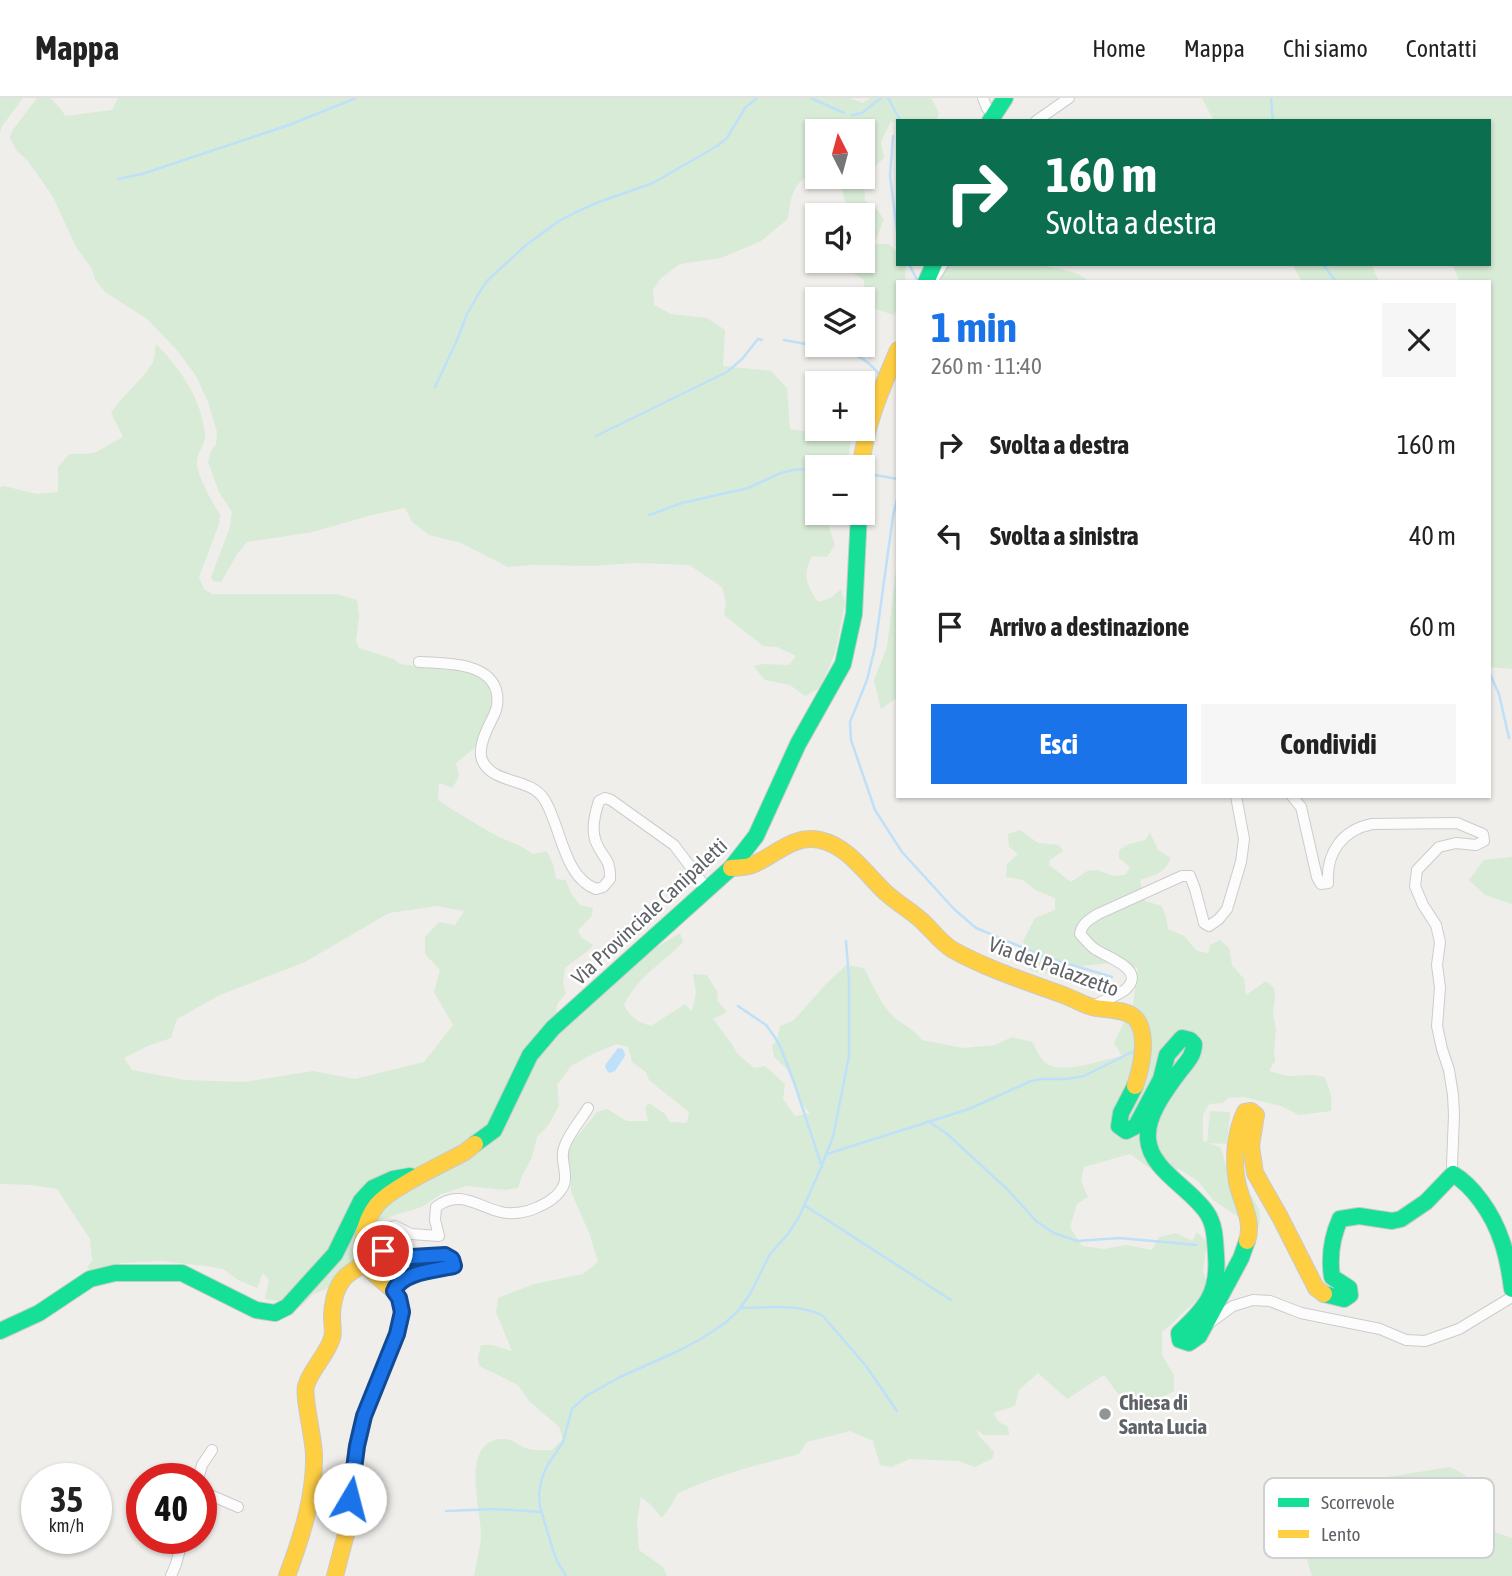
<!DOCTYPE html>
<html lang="it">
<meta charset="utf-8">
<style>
:root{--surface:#fff;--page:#f6f6f6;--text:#222;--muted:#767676;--line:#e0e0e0;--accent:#1a73e8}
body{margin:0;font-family:"Asap Condensed",sans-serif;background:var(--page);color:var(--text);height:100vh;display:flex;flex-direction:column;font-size:26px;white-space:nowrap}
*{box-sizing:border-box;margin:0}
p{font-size:23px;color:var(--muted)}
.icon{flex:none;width:38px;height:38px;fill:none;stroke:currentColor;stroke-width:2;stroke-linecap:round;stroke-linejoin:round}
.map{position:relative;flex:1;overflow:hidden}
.sheet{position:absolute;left:896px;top:182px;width:595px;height:518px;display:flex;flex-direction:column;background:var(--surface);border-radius:0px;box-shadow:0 2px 5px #0004}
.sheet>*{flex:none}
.top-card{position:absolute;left:896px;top:21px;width:595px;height:147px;border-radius:0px;box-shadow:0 2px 5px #0004;background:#0b6e4f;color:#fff;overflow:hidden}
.needle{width:46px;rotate:354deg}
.fabs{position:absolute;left:805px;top:21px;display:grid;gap:14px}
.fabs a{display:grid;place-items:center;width:70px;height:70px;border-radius:0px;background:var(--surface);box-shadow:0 2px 5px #0004;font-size:35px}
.speed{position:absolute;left:21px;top:1365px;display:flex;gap:14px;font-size:35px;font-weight:700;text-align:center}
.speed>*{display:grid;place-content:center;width:91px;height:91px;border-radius:50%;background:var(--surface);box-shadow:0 2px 5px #0004;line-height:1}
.speed small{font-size:18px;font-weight:400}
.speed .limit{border:10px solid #d22;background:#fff;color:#111}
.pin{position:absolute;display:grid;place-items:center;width:60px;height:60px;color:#fff;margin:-30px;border:4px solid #fff;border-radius:50%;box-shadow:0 2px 7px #0007}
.me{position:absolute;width:77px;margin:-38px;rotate:8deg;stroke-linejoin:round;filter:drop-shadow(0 0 5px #0008)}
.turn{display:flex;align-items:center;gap:24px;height:147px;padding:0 35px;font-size:32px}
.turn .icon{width:91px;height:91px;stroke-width:2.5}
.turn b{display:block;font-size:49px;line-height:60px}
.round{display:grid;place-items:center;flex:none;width:74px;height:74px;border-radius:0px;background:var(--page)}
.summary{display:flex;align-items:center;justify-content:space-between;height:119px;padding:0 35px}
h1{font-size:42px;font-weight:700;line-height:52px;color:var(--accent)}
.button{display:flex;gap:14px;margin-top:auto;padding:14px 35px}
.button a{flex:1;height:80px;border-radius:0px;background:var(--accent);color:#fff;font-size:28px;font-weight:700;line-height:80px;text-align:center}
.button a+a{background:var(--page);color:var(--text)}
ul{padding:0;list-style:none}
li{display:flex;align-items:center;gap:21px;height:91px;padding:0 35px}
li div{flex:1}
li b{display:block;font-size:26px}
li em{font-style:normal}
header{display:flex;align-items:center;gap:42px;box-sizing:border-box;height:98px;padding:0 35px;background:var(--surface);border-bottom:2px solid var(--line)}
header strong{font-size:33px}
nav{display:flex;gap:38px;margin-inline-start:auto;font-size:24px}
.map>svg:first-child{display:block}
</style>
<header>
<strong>Mappa</strong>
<nav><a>Home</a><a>Mappa</a><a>Chi siamo</a><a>Contatti</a></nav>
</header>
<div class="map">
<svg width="1512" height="1478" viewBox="0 0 1512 1478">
<rect width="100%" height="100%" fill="#efeeea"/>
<g fill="#d8ebd6" fill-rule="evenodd">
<polygon points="0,0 23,0 2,28 0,35"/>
<path d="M37 0H50L61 11 65 18 112 12 118 0H850L863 5 870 0H931L939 15 936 23H898V26L891 23 881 44 884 60 864 79 865 103 876 111 884 121 874 146H889L898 155V166H906L905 184H898V207L894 217 863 207 864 182 853 175 852 163H863V117H846V106L838 79H863V33H817V75C792 82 791 99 788 121L761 143 721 160 680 166 661 180 653 192 654 207 671 216 707 220 725 232 723 268 771 273 787 290 790 331 804 333 817 324V331H853L848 361 840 369H817V415H824L835 447 827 459 812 458C802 477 806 486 818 504L831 500 841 491 845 505 835 555 820 590 805 598 790 587 765 582 753 568 764 566 789 567 796 558 777 549 763 548 724 517 726 504 722 489 689 467 637 465 593 468 530 467 508 469 461 445 429 437 412 424 405 410 368 418 313 434 247 444 238 455 221 484 213 483 211 479 230 429 232 414 219 394 208 364 211 353 216 346 217 334 208 304 196 278 177 252 147 221 105 194 95 181 92 171 76 149 53 99 28 63 17 53 10 40 12 33Z"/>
<polygon points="1202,0 1512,0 1512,571 1489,569 1489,184 1460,184 1452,166 1489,166 1489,23 1214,23"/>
<path d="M947 166C979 166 1068 161 1089 184H940Z"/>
<polygon points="1292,166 1371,166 1379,184 1302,184"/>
<path d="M156 246C180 270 202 302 205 336 206 346 198 353 197 362 195 375 213 405 220 417L219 426 199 479 204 491 212 496H336L357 502 359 518 356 543 359 550 394 561 400 566 464 573 476 577 487 584 493 603 490 616 480 634 477 648 456 665 459 677 453 690 439 685 438 702C457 715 477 727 497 738 510 744 522 748 533 756L547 753 553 766 556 781 566 782 571 795 580 807 593 810 591 819 578 832 581 839 593 847 589 852 565 870 563 885 566 895 558 905 556 913 561 916 489 1028 461 1049 425 1070 391 1077 331 1153 284 1204 265 1201 269 1182 263 1175 257 1190 238 1182 223 1171 206 1168 161 1163 121 1165 91 1173 87 1169 92 1163 90 1141 57 1091 31 1087 0 1086V389L4 388 37 396 58 394V369L69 356H87L96 354 123 339 111 315C123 296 142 283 153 264 155 259 155 252 156 246ZM437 808 464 813 455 827 439 824 425 839V856L440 872 434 894 453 927 424 964 355 981 313 973 244 984 185 982 132 972 124 960 148 948 171 940 177 921 220 897 305 864 389 815Z"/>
<polygon points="898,455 898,606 895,601 881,611 874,582 887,549"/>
<path d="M1020 732 1038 745 1059 747 1063 753 1050 762 1049 767 1071 784 1087 773 1097 772 1114 778 1125 777 1130 769 1119 760V752L1129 746 1145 742 1150 734 1158 752 1171 760C1164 776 1155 777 1140 782L1145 803 1162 808 1166 819 1168 831 1184 838 1197 853 1208 855 1210 847 1220 842 1229 850 1232 867 1244 881 1246 897 1266 883 1274 890 1275 900 1273 913 1276 932 1274 951 1275 963 1269 973 1287 978 1315 977 1324 979C1330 991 1333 1000 1331 1013L1299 1017 1281 1008 1243 999 1228 1000 1223 1005 1209 1006 1203 1017V1043L1207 1044 1210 1013 1230 1014 1227 1046 1209 1045 1221 1050 1226 1068 1244 1072C1246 1079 1247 1088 1250 1095 1256 1108 1263 1112 1259 1128L1237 1118 1213 1102 1198 1083 1179 1071 1159 1077 1130 1056 1084 1069 1081 1083 1088 1099 1077 1106 1070 1129 1082 1148 1104 1151 1126 1147 1152 1152 1159 1139 1176 1135 1192 1143 1197 1134 1207 1144 1203 1173 1207 1185 1203 1197 1180 1217 1173 1225 1162 1234V1257L1174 1277V1293C1153 1305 1149 1304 1128 1295L1121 1300 1104 1277 1067 1301 1038 1275 1019 1292 1015 1308 993 1315 999 1324 1008 1329 1009 1337H984L977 1332 978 1337 994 1354 993 1360 975 1369 958 1363 909 1361 892 1369 880 1367 873 1343 850 1333 807 1344 799 1356C758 1367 716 1377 677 1396L672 1406 662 1420 650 1406 641 1399 637 1423 639 1452 663 1469 667 1478H474C476 1464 481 1449 481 1435 480 1409 461 1345 500 1341 511 1340 516 1346 525 1350 533 1353 543 1352 552 1352L563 1341 559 1329 529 1303 518 1287 479 1268 478 1259 481 1247H492L512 1253 496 1214 498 1200 534 1186 583 1176 598 1164 590 1137 571 1094V1077L567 1061 572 1045 597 1014 607 1011 627 1023H648L645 1010 649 1005 665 1016 670 1024 687 1025 689 1014 665 995 649 982 646 974 632 964 628 949 617 946 595 955 571 968 557 987 559 1008 547 1029 537 1039 532 1059 522 1078 518 1090 505 1092 467 1088 441 1096 422 1109 382 1121 374 1140 379 1162 372 1169 365 1152 379 1111 497 1035 533 959 628 872 657 849 680 835 683 844C662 866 637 879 624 907 631 920 638 924 651 928L685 906 692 913 696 895 693 876 707 877 717 893 718 903 727 914 713 921 731 945 737 955 754 970 765 968 785 986 783 1001 795 1018 810 1015 801 1005 787 971 774 959 772 948 777 942 780 928 794 922 825 887 846 867 864 870C872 885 879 903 891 916 900 926 912 929 922 942L963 950 995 947 1012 939 1032 944C1037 952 1040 962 1049 967 1067 975 1102 962 1122 958L1114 945 1133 906 1138 870 1110 865 1069 869 1044 875 1032 873 1023 864 1028 856 1023 843 1035 820 1055 812V800L1035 792 1023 782 1006 779 1007 766 1018 756 1009 749 1008 736Z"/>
<polygon points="1512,759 1512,806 1485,797 1469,782 1484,762"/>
<polygon points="390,1089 359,1166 328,1190 312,1197 301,1209 293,1208 365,1105"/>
<polygon points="1450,1369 1465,1377 1476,1412 1497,1435 1512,1440 1512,1478 1312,1478 1293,1417 1305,1398 1325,1386 1375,1381"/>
</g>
<polygon fill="#bfe0f9" points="618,950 623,951 625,956 625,958 615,973 610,975 608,974 605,969 606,966"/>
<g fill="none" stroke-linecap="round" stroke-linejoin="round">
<g stroke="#bfe0f9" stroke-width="2.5">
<polyline points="811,0 844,15"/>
<polyline points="888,0 899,20 899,23"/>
<polyline points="1271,0 1273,23"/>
<polyline points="852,17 862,15 881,0"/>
<polyline points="897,29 898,27"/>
<polyline points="893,38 890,78 898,141"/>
<polyline points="118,81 142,76 289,27 356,0"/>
<polyline points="909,166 918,184"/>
<polyline points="1323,166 1336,184"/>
<polyline points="784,242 806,246"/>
<path d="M826 250C849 254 864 257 879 276"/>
<polyline points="435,289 458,240 467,216 479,195 487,183 526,147 559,123 574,115 599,104 653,85 717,48 727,40 745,10 757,0"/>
<polyline points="596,338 727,274 742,261 758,241 762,242"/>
<polyline points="869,376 898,381"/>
<polyline points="898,397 893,418 875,549 867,582 850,624 851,642 875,712 902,754 954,811 976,830 1043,858 1112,879"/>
<polyline points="649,417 682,405 748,390 781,375 793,372 817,370"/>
<polyline points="1489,574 1499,596 1509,640"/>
<polyline points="738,908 766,927 774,938 780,948 794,984 822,1069"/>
<polyline points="928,1023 946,1035 1008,1092 1036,1123 1054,1135 1077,1143 1119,1140 1197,1147"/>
<polyline points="827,1056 969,1011 1031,983 1042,981 1066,981 1084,978 1136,952"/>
<polyline points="804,1107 951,1202"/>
<path d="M740 1210C767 1210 798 1205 823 1218L866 1268 897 1313"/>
<polyline points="446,1413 496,1411 541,1414"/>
<polyline points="566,1478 557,1463 552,1449 540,1409 539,1395 542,1380 547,1368 563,1344 572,1311 586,1298 620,1279 676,1254 701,1241 725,1225 738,1213 750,1196 770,1156 788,1136 799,1119 817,1079 833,1039 849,958 849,881 846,843"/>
</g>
<g stroke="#cbcccc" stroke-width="12">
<g id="street">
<polyline points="983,0 987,10 993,17"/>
<polyline points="1036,23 1069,0"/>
<polyline points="932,184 943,166"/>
<path d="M419 564C444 565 492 564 497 596 498 603 497 611 494 617 488 629 477 649 482 662 493 687 530 679 544 701 561 727 563 779 596 791L603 789 610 781C611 760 602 760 596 744 591 732 595 715 599 703L605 700 611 702 674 747 707 791"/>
<path d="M1292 698 1301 709 1317 779 1321 786 1328 785C1326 755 1342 732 1372 726L1457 725 1483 736 1484 743 1476 747 1456 745 1439 749 1417 772 1415 788 1423 807 1436 827 1440 844 1437 867 1440 890 1437 928 1442 951 1449 972 1453 997 1454 1017 1452 1067 1453 1076"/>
<path d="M1092 909C1102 902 1117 899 1126 891 1147 871 1106 859 1095 851 1090 848 1085 841 1080 836 1082 825 1089 822 1098 816L1182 778H1190L1195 791 1204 825 1209 828 1219 821 1227 811 1241 764 1244 741 1236 698"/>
<path d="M394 1193C401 1174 436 1172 454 1168L452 1161 445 1157 395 1159C383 1156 382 1151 379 1140L384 1131 395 1128 411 1136 439 1138 435 1122 436 1109C460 1091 476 1108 501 1114 512 1117 528 1114 538 1109 550 1104 566 1093 565 1079 565 1067 560 1058 565 1047 570 1034 581 1022 588 1010"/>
<polyline points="1207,1227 1233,1208 1253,1202 1270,1203 1301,1215 1380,1231 1406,1242 1425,1243 1459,1231 1512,1199"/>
<polyline points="198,1381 202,1367 212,1352"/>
<polyline points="201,1393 238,1409"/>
<polyline points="171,1478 176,1466 183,1440"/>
</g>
</g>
<g stroke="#cacacb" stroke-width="18">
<g id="fast">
<polyline points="990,23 1005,0"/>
<polyline points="926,184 934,166"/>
<path d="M1135 988 1121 1015 1119 1028 1126 1033 1136 1028 1161 981 1167 957 1182 940 1190 942 1194 946C1194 958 1186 965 1179 974 1166 992 1146 1017 1148 1041 1150 1072 1191 1090 1207 1115 1215 1127 1215 1142 1216 1157 1219 1195 1206 1210 1179 1235L1180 1242 1189 1245 1199 1238 1241 1160 1247 1143"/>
<polyline points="475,1046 494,1032 530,957 553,930 731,770 756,738 798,646 843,566 854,516 859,415"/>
<path d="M1324 1196 1344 1201 1350 1197 1349 1190 1332 1179C1329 1159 1332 1139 1340 1121L1359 1118 1392 1123 1401 1121 1426 1104 1453 1076C1465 1083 1473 1092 1481 1103 1501 1130 1508 1159 1512 1191"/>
<polyline points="0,1233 39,1215 90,1181 115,1175 182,1175 256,1212 275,1215 287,1209 335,1156 361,1103 373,1090 393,1081 410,1078"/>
</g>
</g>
<g stroke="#cacacb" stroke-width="18">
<g id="slow">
<path d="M861 369C865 327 882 290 898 252"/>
<path d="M731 770C738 769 745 770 752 767 775 758 793 736 820 742 848 748 865 775 885 794 897 805 911 813 922 823 933 833 941 845 953 852 989 872 1028 884 1066 898 1076 902 1085 908 1096 910 1108 912 1127 911 1136 921 1149 937 1141 971 1135 988"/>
<path d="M1247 1143C1254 1123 1241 1104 1237 1084 1233 1063 1235 1034 1245 1014L1251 1013 1256 1017 1251 1048 1255 1075 1280 1119 1316 1190 1324 1196"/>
<path d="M287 1478C301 1441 315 1398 314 1357 314 1342 303 1298 306 1288 311 1271 327 1257 332 1240 334 1234 332 1226 332 1219 332 1208 335 1192 342 1183 346 1176 357 1171 363 1166"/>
<path d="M335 1478 346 1436 357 1348 364 1318 397 1236 402 1214 399 1201 394 1193 363 1166C360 1148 364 1124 376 1108 390 1090 443 1066 465 1054L475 1046"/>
</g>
</g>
<use href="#street" stroke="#fdfcfc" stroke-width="10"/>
<use href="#fast" stroke="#16e098" stroke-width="16"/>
<use href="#slow" stroke="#ffcf43" stroke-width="16"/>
</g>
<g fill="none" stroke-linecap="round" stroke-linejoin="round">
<g stroke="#114b97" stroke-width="18">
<path id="route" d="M350 1401 357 1348 364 1318 397 1236 402 1214 399 1200 394 1193C401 1174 436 1172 454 1168L452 1161 445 1157 395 1160 388 1158 383 1153"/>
</g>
<use href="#route" stroke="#1a73e8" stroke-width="12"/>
</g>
<circle fill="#919496" stroke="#fff" stroke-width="2.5" cx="1105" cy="1316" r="7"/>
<g text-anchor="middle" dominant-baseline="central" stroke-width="5" stroke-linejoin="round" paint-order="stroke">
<g font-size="21" fill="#5f6368" stroke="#fff">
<text transform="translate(649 813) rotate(-43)">Via Provinciale Canipaletti</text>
<text transform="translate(1054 868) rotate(20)">Via del Palazzetto</text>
</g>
<g font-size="21" font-weight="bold" fill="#5f6368" stroke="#fff" text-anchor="start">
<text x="1119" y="1304">Chiesa di<tspan x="1119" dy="24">Santa Lucia</tspan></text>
</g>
</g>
<rect x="1264" y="1380" width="230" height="80" rx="10" fill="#fff" stroke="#cfd0d2" stroke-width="2"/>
<rect x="1278" y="1400" width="31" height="9" fill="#16e098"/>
<rect x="1278" y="1432" width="31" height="8" fill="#ffcf43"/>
<g font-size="19" fill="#5f6368">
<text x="1321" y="1411">Scorrevole</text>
<text x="1321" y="1443">Lento</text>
</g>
</svg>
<div class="fabs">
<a><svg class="needle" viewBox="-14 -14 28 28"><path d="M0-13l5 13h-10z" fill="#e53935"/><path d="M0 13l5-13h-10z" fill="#767676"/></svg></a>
<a><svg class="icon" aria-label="sound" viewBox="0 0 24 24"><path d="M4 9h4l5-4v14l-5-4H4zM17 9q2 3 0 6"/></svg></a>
<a><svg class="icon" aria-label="layers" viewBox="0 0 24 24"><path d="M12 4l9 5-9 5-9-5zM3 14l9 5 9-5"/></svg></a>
<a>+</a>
<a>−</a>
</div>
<div class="speed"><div>35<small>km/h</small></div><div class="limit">40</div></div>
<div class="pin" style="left:383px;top:1153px;background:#d93025"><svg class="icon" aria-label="arrive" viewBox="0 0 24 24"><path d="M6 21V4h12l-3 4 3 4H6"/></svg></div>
<svg class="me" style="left:350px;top:1401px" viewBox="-20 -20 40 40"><circle r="19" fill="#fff"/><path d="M0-13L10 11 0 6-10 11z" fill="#1a73e8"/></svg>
<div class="top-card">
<div class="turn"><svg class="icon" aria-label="right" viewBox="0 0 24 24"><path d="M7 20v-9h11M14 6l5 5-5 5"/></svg><div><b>160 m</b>Svolta a destra</div></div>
</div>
<section class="sheet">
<div class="summary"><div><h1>1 min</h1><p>260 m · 11:40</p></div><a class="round"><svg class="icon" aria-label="close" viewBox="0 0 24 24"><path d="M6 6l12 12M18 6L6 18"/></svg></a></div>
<ul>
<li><svg class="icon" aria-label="right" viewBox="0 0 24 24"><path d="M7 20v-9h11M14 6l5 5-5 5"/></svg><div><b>Svolta a destra</b></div><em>160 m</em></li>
<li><svg class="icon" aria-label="left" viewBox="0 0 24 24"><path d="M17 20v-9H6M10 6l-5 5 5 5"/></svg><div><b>Svolta a sinistra</b></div><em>40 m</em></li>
<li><svg class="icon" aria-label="arrive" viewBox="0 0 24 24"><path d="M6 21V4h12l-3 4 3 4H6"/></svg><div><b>Arrivo a destinazione</b></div><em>60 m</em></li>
</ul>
<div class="button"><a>Esci</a><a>Condividi</a></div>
</section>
</div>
